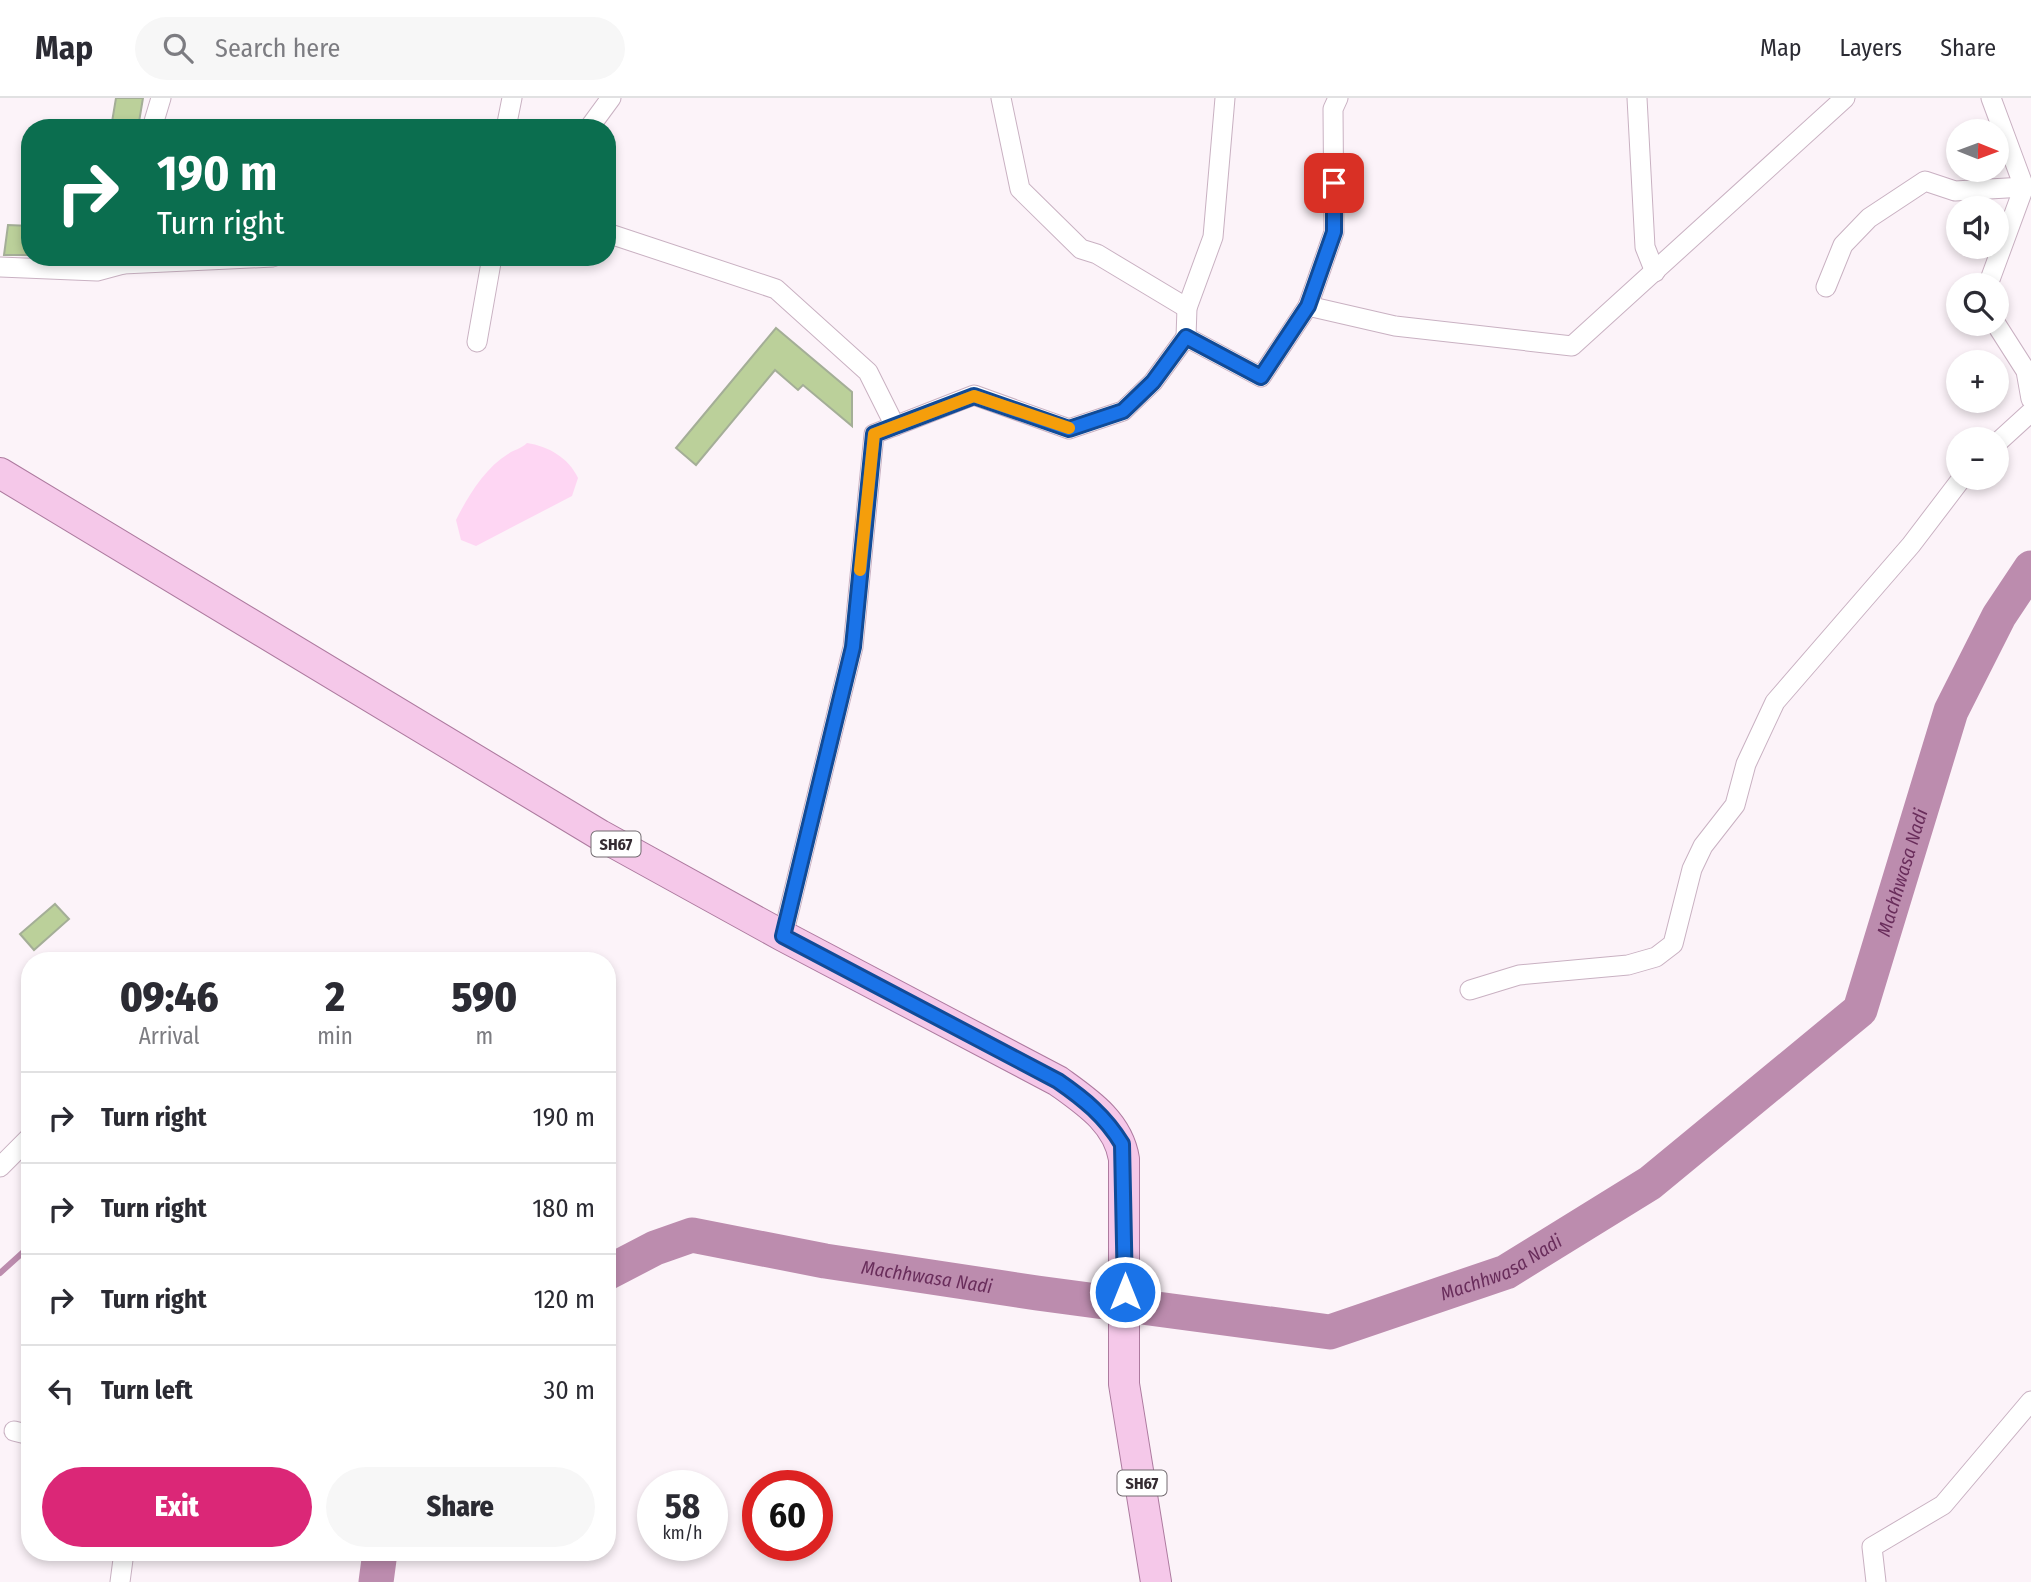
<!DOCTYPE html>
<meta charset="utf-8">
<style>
:root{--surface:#fff;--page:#f7f7f7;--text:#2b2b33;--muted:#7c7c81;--line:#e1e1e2;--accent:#db2777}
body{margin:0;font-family:"Fira Sans Condensed",sans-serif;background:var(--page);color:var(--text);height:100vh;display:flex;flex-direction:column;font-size:26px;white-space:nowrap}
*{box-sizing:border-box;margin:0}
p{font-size:23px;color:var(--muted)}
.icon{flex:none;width:38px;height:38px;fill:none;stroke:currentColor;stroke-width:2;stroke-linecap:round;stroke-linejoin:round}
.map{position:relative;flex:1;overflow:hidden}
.drawer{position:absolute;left:21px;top:854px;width:595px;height:609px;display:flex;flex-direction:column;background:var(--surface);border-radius:28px;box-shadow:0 4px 10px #0003}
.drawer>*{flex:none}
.top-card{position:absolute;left:21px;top:21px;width:595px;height:147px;border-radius:28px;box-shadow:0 4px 10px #0003;background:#0b6e4f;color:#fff;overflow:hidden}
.needle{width:46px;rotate:91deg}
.tools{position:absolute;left:1946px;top:21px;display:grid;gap:14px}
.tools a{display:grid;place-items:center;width:63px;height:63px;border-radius:50%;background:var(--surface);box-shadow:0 4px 10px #0003;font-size:35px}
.speed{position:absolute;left:637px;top:1372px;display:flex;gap:14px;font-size:35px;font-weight:700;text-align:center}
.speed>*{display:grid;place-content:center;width:91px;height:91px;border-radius:50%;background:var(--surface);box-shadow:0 4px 10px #0003;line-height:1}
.speed small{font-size:18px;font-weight:400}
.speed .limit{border:10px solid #d22;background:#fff;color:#111}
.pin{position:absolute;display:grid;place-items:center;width:60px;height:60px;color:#fff;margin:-30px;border-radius:14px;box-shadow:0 4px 10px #0006}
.me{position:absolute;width:77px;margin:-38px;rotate:0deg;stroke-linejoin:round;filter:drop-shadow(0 0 5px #0008)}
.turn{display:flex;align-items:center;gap:24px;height:147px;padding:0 21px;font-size:32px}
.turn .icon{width:91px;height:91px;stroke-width:2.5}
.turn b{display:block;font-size:49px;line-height:60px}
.eta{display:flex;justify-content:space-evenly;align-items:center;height:119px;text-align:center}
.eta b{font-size:42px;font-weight:800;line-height:49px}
.cta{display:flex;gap:14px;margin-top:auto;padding:14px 21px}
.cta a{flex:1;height:80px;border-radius:42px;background:var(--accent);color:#fff;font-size:28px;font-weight:800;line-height:80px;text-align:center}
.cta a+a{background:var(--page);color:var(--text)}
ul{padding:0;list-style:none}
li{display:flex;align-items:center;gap:21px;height:91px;padding:0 21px;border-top:2px solid var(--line)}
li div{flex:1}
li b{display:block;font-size:26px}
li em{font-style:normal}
header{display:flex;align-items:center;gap:42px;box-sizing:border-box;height:98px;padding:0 35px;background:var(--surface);border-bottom:2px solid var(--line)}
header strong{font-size:33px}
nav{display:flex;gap:38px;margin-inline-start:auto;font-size:24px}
.search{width:490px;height:63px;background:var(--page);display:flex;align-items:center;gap:18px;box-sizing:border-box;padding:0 24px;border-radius:38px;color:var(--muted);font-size:26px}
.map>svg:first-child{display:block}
</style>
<header>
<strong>Map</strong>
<div class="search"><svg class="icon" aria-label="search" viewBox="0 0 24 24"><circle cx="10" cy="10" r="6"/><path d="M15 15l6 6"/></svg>Search here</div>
<nav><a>Map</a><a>Layers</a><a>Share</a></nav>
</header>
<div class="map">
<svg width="2031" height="1484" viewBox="0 0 2031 1484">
<rect width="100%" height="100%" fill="#fcf3f9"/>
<path fill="#fed6f3" d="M527 345C548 348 569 360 578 380L572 398 476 448 461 442 456 422C468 398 485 370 508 356 515 351 521 351 527 345Z"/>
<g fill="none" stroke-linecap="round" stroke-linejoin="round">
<g stroke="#bc8cae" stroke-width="6">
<polyline points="607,1174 609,1175"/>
<polyline points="0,1175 30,1148"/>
</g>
<g stroke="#bc8cae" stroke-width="35">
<path id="s1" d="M607 1175 655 1150 692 1137 825 1163 1037 1195 1330 1234 1506 1174 1650 1085 1860 912 1951 613 1999 518 2031 470"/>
<polyline points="376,1484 380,1454"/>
</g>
</g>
<g fill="#bbd09a" stroke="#a4ae97" stroke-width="2">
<polygon points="116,0 143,0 138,30 111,30"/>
<polygon points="8,127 30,128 30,157 4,157"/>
<polygon points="776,230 852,294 852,328 803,287 798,292 775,272 696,367 676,350"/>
<polygon points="55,806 69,821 34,852 20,836"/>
</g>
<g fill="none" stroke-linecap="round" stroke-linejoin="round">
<g stroke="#c9b1c2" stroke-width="21">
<g id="street">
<polyline points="1001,0 1020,91 1081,151 1097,156 1187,210"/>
<polyline points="1637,0 1645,149 1655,174"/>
<polyline points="152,30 161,0"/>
<polyline points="506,30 512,0"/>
<polyline points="589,30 611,0"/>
<polyline points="607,135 776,191 868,274 895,328"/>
<polyline points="125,159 123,166 273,159"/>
<polyline points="0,169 97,173 123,166"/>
<polyline points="1988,187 2024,89 1991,0"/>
<polyline points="1826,189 1843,147 1869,120 1925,83 1955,93 2024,89"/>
<polyline points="1308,208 1334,134 1333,11 1338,0"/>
<polyline points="1996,226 2026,273 2031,301"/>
<polyline points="1186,239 1187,210 1213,139 1225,0"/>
<polyline points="477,244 492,159"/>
<polyline points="1997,345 2031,314"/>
<polyline points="783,838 853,549 874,336 974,297 1069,331 1123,313 1153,284 1186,239 1261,279 1308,208 1395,228 1572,248 1845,0"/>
<polyline points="1470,892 1519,877 1628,867 1656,859 1673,846 1692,771 1703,748 1735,707 1746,666 1775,604 1911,447 1962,380"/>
<polyline points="0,1069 30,1039"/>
<polyline points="14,1333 30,1337"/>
<polyline points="120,1484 124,1454"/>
<polyline points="1876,1484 1872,1449 1943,1407 2031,1303"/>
</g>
</g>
<g stroke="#ad7a9f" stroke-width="32">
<path id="primary" d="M0 375 600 737 783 838 1058 983C1087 1004 1118 1024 1124 1061V1286L1156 1484"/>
</g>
<use href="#street" stroke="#fff" stroke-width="19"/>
<use href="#primary" stroke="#f5c8e9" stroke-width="30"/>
</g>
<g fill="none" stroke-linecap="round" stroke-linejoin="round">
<g stroke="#114b97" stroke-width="18">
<path id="route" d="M1125 1194 1122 1046C1105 1018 1084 1001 1058 983L783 838 853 549 874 336 974 298 1069 331 1123 313 1153 284 1186 239 1261 279 1308 208 1334 134V85"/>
</g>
<use href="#route" stroke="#1a73e8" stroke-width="12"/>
<polyline stroke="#f59e0b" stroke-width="12" points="860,472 874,336 974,298 1069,330"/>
</g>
<g text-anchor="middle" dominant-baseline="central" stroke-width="6" stroke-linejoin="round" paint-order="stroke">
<g fill="#fff" stroke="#726b70" stroke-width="2">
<rect x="591.5" y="733.5" width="49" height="25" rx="5"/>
<rect x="1117.5" y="1372.5" width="49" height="25" rx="5"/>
</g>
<g font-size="16" font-weight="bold" fill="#352c32">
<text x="616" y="746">SH67</text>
<text x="1142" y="1385">SH67</text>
</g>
<g font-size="19" font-style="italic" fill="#692d5b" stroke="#fff">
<text stroke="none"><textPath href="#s1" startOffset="1510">Machhwasa Nadi</textPath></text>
<text stroke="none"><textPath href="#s1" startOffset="922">Machhwasa Nadi</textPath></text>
<text stroke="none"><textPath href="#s1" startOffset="332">Machhwasa Nadi</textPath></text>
</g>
</g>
</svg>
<div class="tools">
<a><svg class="needle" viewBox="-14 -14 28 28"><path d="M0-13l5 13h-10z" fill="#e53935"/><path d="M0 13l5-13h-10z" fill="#7c7c81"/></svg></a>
<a><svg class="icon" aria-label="sound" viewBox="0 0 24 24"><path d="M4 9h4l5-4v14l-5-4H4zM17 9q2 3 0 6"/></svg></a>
<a><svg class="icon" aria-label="search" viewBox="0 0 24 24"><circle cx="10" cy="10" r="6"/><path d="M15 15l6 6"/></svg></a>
<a>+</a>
<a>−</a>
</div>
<div class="speed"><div>58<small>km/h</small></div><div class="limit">60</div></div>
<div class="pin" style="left:1334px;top:85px;background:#d93025"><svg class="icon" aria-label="arrive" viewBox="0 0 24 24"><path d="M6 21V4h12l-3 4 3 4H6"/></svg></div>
<svg class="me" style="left:1125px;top:1194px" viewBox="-20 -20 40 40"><circle r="17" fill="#1a73e8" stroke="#fff" stroke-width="3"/><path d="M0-11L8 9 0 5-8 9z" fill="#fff"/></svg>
<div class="top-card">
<div class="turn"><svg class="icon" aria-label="right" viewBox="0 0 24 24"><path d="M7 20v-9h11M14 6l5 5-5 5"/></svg><div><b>190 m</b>Turn right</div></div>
</div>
<section class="drawer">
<div class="eta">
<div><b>09:46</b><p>Arrival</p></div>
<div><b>2</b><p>min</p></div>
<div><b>590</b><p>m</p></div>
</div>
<ul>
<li><svg class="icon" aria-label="right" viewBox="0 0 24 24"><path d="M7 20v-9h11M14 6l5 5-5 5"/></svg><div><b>Turn right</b></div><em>190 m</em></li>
<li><svg class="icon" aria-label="right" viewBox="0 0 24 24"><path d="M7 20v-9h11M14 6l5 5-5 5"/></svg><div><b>Turn right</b></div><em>180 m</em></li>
<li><svg class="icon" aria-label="right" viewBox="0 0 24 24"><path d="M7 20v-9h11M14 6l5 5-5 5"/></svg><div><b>Turn right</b></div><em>120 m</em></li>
<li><svg class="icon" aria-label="left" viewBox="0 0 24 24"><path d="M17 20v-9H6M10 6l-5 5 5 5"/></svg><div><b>Turn left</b></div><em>30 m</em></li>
</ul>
<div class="cta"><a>Exit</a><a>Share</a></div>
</section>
</div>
